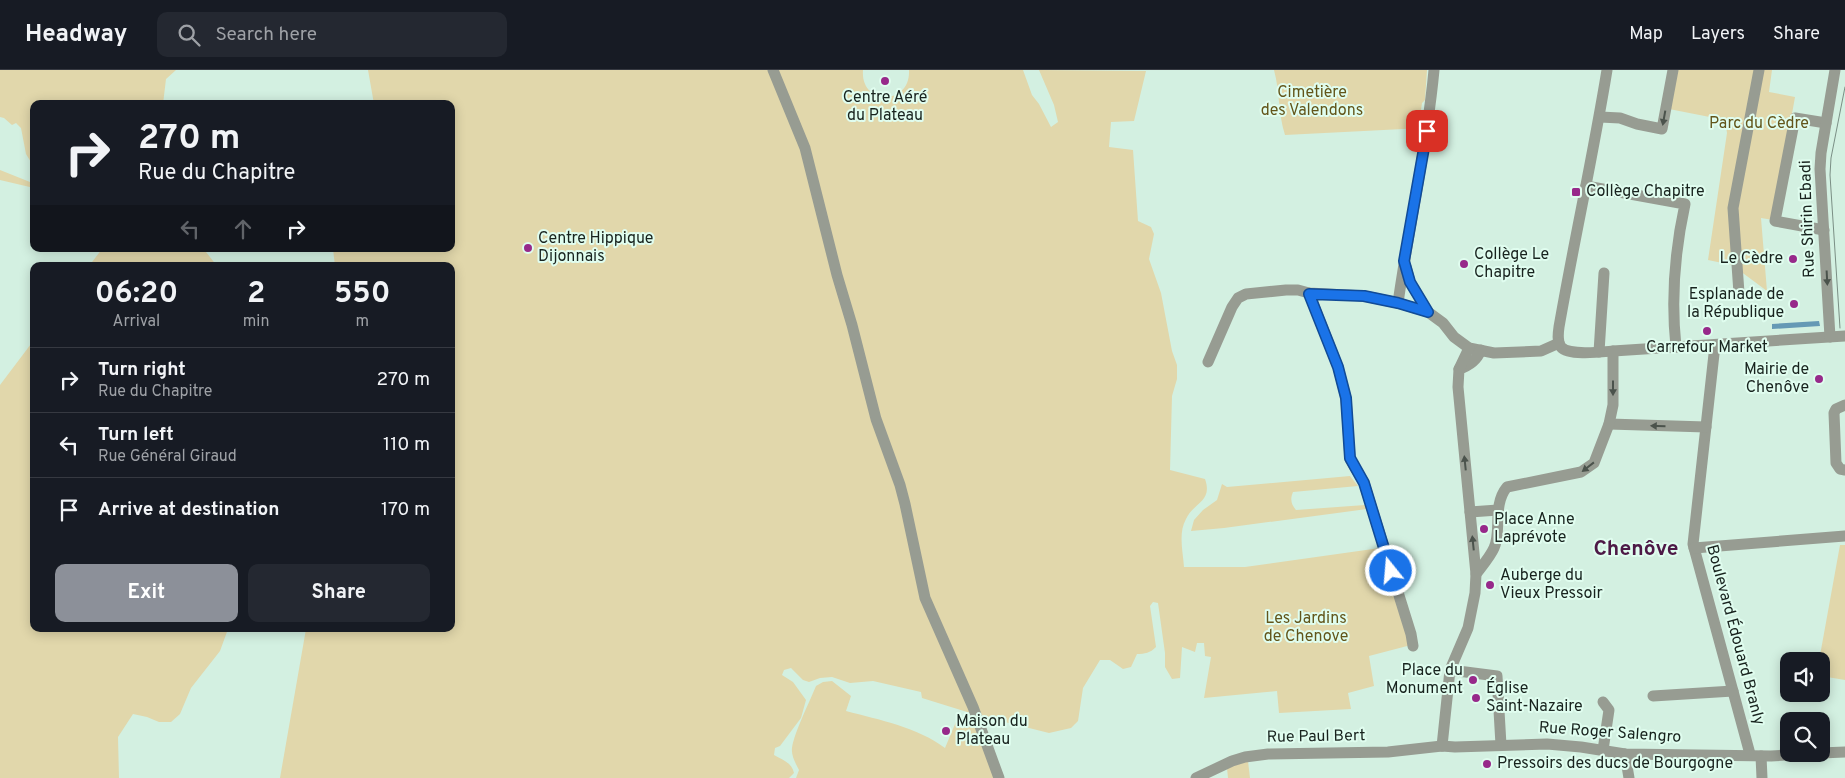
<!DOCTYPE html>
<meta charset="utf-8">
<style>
:root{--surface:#171b24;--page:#242831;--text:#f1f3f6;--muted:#9ea1a6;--line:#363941;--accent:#8c9099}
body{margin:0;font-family:Overpass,sans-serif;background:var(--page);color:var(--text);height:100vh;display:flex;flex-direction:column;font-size:19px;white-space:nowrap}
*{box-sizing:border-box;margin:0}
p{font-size:16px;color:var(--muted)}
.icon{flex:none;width:28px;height:28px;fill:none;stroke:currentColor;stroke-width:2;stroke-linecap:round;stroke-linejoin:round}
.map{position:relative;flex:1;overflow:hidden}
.sheet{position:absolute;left:30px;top:192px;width:425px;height:370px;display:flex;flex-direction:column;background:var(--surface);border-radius:10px;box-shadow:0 2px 12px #0003}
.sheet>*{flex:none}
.banner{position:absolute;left:30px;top:30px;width:425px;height:152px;border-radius:10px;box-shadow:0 2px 12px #0003;background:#171b24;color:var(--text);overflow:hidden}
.buttons{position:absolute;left:1780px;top:582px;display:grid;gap:10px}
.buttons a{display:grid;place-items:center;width:50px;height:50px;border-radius:10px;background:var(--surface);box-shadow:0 2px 12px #0003;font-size:25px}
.pin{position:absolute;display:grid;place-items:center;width:42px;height:42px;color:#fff;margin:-21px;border-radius:10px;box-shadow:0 2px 8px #0006}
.me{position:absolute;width:55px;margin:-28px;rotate:343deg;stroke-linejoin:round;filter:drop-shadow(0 0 4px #0008)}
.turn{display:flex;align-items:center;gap:18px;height:105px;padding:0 25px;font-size:22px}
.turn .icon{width:65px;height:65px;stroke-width:2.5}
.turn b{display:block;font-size:35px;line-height:42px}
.lanes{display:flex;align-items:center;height:48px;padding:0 25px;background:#0003;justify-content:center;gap:25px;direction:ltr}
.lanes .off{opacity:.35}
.eta{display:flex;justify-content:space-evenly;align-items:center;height:85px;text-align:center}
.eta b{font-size:30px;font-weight:700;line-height:35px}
.cta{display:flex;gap:10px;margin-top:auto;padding:10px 25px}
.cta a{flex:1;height:58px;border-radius:10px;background:var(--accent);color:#fff;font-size:20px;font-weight:700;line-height:58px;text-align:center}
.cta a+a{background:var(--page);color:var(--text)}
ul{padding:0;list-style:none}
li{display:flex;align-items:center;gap:15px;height:65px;padding:0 25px;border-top:1px solid var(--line)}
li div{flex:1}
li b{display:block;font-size:19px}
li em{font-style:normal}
header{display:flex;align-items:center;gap:30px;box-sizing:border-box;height:70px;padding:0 25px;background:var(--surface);border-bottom:1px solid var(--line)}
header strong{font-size:24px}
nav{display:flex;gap:28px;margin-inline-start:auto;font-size:18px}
.search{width:350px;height:45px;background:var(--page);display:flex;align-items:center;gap:12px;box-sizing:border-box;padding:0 18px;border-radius:10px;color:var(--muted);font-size:19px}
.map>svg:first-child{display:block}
</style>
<header>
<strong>Headway</strong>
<div class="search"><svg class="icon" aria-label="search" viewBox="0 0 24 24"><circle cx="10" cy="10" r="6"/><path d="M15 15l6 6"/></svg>Search here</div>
<nav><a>Map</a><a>Layers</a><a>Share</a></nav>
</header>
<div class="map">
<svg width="1845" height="708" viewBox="0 0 1845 708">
<rect width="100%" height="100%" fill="#d3f0e1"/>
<g fill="#e1d7ab">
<polygon points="0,0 176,0 166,9 163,34 34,34 34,97 26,84 21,58 16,53 12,55 4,48 0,47"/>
<path d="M368 0H863C860 36 911 36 909 0H1023L1032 25 1039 34 1051 57 1058 52 1054 35 1039 0 1146 1 1134 51 1111 52 1109 77 1133 80 1138 151 1151 157 1154 164 1149 189 1161 223 1172 281 1177 295V309L1172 326 1170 400 1205 409C1213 432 1194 432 1186 449 1178 463 1183 482 1184 497H1245L1380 478 1411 575 1369 586 1374 616 1348 623 1351 639 1279 643 1277 621 1204 628 1211 587 1205 586 1204 573H1197L1195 582 1182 577 1180 608 1172 609 1165 597V583L1158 533 1153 532 1150 536 1156 577C1150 583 1145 584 1137 584L1131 597 1123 599 1110 590H1100L1083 618 1078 651 1071 658 1049 663 980 646 922 628 921 622 873 611 850 613 832 607 820 608 809 612 803 610 791 598 784 600 782 605 793 612 806 630 801 648 780 676 775 678 774 685C783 690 792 693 794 703L789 708H280L306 559H451V196H335L333 179H451V34H374Z"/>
<path d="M1274 0H1427L1425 30 1422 33 1421 40 1424 42 1423 58 1285 65C1278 43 1280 22 1274 0Z"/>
<polygon points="1676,0 1772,0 1769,22 1795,27 1773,150 1761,148 1767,221 1732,195 1708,190 1727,63 1725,50 1669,39"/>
<polygon points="0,100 30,112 33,110 34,104 34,118 0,110"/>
<polygon points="102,179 198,179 206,182 217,196 89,196"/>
<polygon points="34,270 34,559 148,559 158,561 165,559 228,559 220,581 191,618 180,644 171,652 159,652 147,647 133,644 118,667 119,708 0,708 0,315"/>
<path d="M1350 406 1358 416 1293 422C1290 429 1291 434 1296 440L1365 435 1367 439 1224 458 1191 461 1194 450 1203 440 1217 430 1222 414 1227 417Z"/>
<polygon points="1840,475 1845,475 1845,610 1821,606 1821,591 1819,591"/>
<path d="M832 611 851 626 846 641C880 650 917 657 945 678L958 647 975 653 995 708H796L799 700C796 694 791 686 792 678 794 663 810 631 816 616L823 612Z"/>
<polygon points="1248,691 1250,708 1228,708 1227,698"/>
</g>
<polygon fill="#6599b5" points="1819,251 1820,256 1772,259 1772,254"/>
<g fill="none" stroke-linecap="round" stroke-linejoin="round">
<g stroke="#979c92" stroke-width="11">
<polyline points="773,0 805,78 837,205 852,255 876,349 900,415 905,434 925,528 973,637 999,708"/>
<path d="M1607 0C1593 86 1574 171 1559 257 1558 264 1557 271 1561 277 1569 286 1601 282 1613 281L1845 266"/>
<polyline points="1600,47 1620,48 1637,54 1662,59 1673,0"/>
<path d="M1586 116 1685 134C1675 180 1671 230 1676 277"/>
<polyline points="1824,160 1775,151 1795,48 1826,53"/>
<polyline points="1406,197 1410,212 1428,242 1443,253 1454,267 1469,278 1494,283 1541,281 1559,273"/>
<polyline points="1309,223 1338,297 1346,328 1350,389 1364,413 1411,564 1413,576"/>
<polyline points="1739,223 1733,138 1759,0"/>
<path d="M1398 233C1409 155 1427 78 1434 0"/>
<polyline points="1830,267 1820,99 1821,83 1835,0"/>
<polyline points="1715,275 1693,474 1750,684"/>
<polyline points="1599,282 1604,203"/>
<polyline points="1208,292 1232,237 1238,228 1246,224 1286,220 1298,220 1309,223 1364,226 1398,233 1428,242"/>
<path d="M1459 299C1469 296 1477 290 1481 280"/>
<polyline points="1845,335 1836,339 1834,343 1836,393 1840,399 1845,400"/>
<polyline points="1609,354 1706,357"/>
<polyline points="1470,442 1498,440"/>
<polyline points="1694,478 1845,466"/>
<path d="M1476 504C1482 496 1490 487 1494 478 1502 462 1492 435 1507 417L1581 402 1594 393 1609 354 1613 335V281"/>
<polyline points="1450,600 1497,606 1501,675"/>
<polyline points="1653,626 1733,621"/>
<polyline points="1603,632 1609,640 1603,680"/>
<polyline points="1442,676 1450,600 1468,558 1475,523 1476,504 1458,317 1459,299 1469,278"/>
<polyline points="1821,683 1845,682"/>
<polyline points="1625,684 1629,708"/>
<polyline points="1761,686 1762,708"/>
<polyline points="1196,708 1232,691 1245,687 1268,684 1388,682 1442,676 1455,677 1547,674 1581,677 1625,684 1771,686 1805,684"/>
</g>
<polyline stroke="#7a8e84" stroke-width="1" points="1840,258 1830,105 1831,88 1845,17"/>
</g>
<defs><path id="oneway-solid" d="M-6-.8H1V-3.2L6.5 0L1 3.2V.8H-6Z" transform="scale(1.25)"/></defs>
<g fill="#4b534c">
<use href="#oneway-solid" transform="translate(1664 48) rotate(100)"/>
<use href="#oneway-solid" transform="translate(1827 208) rotate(87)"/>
<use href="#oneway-solid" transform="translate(1613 318) rotate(90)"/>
<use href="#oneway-solid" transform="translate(1658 356) rotate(-178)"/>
<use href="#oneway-solid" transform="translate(1465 393) rotate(-96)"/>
<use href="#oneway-solid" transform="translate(1588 397) rotate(142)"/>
<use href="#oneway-solid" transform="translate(1473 473) rotate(-96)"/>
</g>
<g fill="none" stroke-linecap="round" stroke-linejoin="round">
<g stroke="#114b97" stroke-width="12">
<polyline id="route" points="1391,501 1364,413 1350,388 1346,328 1338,297 1309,224 1364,226 1398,233 1428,242 1410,212 1404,191 1427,61"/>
</g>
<use href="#route" stroke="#1a73e8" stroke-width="9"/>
</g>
<g fill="#97298a" stroke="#e0fdef" stroke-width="2">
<circle cx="885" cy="11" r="5"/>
<rect x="1571" y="117" width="10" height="10" rx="2.5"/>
<circle cx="528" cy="178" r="5"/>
<circle cx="1793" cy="189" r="5"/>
<circle cx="1464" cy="194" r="5"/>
<circle cx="1794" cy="234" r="5"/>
<circle cx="1707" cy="261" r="5"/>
<circle cx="1819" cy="309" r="5"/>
<circle cx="1484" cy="459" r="5"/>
<circle cx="1490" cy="515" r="5"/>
<circle cx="1473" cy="610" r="5"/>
<circle cx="1476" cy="628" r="5"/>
<circle cx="946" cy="661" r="5"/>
<circle cx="1487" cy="694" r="5"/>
</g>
<g text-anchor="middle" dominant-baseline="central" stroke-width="4" stroke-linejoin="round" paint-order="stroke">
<g font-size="16" fill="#62551a" stroke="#e0fdef">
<text x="1312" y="23">Cimetière<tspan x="1312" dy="18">des Valendons</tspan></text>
<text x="1759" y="54">Parc du Cèdre</text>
<text x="1306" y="549">Les Jardins<tspan x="1306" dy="18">de Chenove</tspan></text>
</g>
<g font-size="16" fill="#18231e" stroke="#e0fdef" text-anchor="start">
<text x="885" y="28" text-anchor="middle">Centre Aéré<tspan x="885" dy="18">du Plateau</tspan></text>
<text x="1586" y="122">Collège Chapitre</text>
<text x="538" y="169">Centre Hippique<tspan x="538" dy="18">Dijonnais</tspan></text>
<text x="1474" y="185">Collège Le<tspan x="1474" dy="18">Chapitre</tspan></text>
<text x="1783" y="189" text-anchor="end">Le Cèdre</text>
<text x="1784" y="225" text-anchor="end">Esplanade de<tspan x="1784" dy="18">la République</tspan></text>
<text x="1707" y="278" text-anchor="middle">Carrefour Market</text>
<text x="1809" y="300" text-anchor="end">Mairie de<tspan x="1809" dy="18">Chenôve</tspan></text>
<text x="1494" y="450">Place Anne<tspan x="1494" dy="18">Laprévote</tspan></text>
<text x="1500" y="506">Auberge du<tspan x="1500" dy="18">Vieux Pressoir</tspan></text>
<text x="1463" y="601" text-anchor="end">Place du<tspan x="1463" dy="18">Monument</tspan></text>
<text x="1486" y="619">Église<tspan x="1486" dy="18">Saint-Nazaire</tspan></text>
<text x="956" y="652">Maison du<tspan x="956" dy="18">Plateau</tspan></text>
<text x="1497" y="694">Pressoirs des ducs de Bourgogne</text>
</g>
<g font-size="16" fill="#18231e" stroke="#e0fdef">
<text transform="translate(1808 149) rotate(-92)">Rue Shirin Ebadi</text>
<text transform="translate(1735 565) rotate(75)">Boulevard Édouard Branly</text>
<text transform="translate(1610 663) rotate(4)">Rue Roger Salengro</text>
<text transform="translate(1316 667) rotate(-1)">Rue Paul Bert</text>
</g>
<g font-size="21" font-weight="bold" fill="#4d1946" stroke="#e0fdef">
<text x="1636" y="479">Chenôve</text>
</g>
</g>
</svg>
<div class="buttons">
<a><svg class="icon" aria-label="sound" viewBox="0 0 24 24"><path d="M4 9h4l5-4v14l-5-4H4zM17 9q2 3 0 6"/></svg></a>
<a><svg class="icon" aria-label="search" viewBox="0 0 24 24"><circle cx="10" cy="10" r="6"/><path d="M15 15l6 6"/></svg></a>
</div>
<div class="pin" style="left:1427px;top:61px;background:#d93025"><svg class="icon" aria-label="arrive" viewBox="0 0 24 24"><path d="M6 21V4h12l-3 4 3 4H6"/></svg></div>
<svg class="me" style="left:1391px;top:501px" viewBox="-20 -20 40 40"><circle r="17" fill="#1a73e8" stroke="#fff" stroke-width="3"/><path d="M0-11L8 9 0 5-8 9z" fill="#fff"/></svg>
<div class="banner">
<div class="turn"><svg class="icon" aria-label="right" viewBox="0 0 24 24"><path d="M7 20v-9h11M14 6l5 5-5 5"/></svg><div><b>270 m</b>Rue du Chapitre</div></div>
<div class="lanes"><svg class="icon off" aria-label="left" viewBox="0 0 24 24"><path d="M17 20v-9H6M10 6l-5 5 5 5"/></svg><svg class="icon off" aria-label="ahead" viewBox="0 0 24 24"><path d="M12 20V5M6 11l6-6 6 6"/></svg><svg class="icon" aria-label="right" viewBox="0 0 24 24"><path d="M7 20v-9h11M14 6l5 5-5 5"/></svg></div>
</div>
<section class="sheet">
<div class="eta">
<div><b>06:20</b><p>Arrival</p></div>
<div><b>2</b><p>min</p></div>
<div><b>550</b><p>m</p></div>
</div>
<ul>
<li><svg class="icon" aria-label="right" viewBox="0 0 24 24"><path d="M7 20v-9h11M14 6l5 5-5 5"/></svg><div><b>Turn right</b><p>Rue du Chapitre</p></div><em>270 m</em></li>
<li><svg class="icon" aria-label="left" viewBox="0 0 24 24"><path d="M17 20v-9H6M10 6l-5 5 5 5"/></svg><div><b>Turn left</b><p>Rue Général Giraud</p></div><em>110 m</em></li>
<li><svg class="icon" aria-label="arrive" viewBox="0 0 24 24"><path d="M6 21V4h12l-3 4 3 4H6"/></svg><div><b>Arrive at destination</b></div><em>170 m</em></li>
</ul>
<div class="cta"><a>Exit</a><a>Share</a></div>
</section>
</div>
